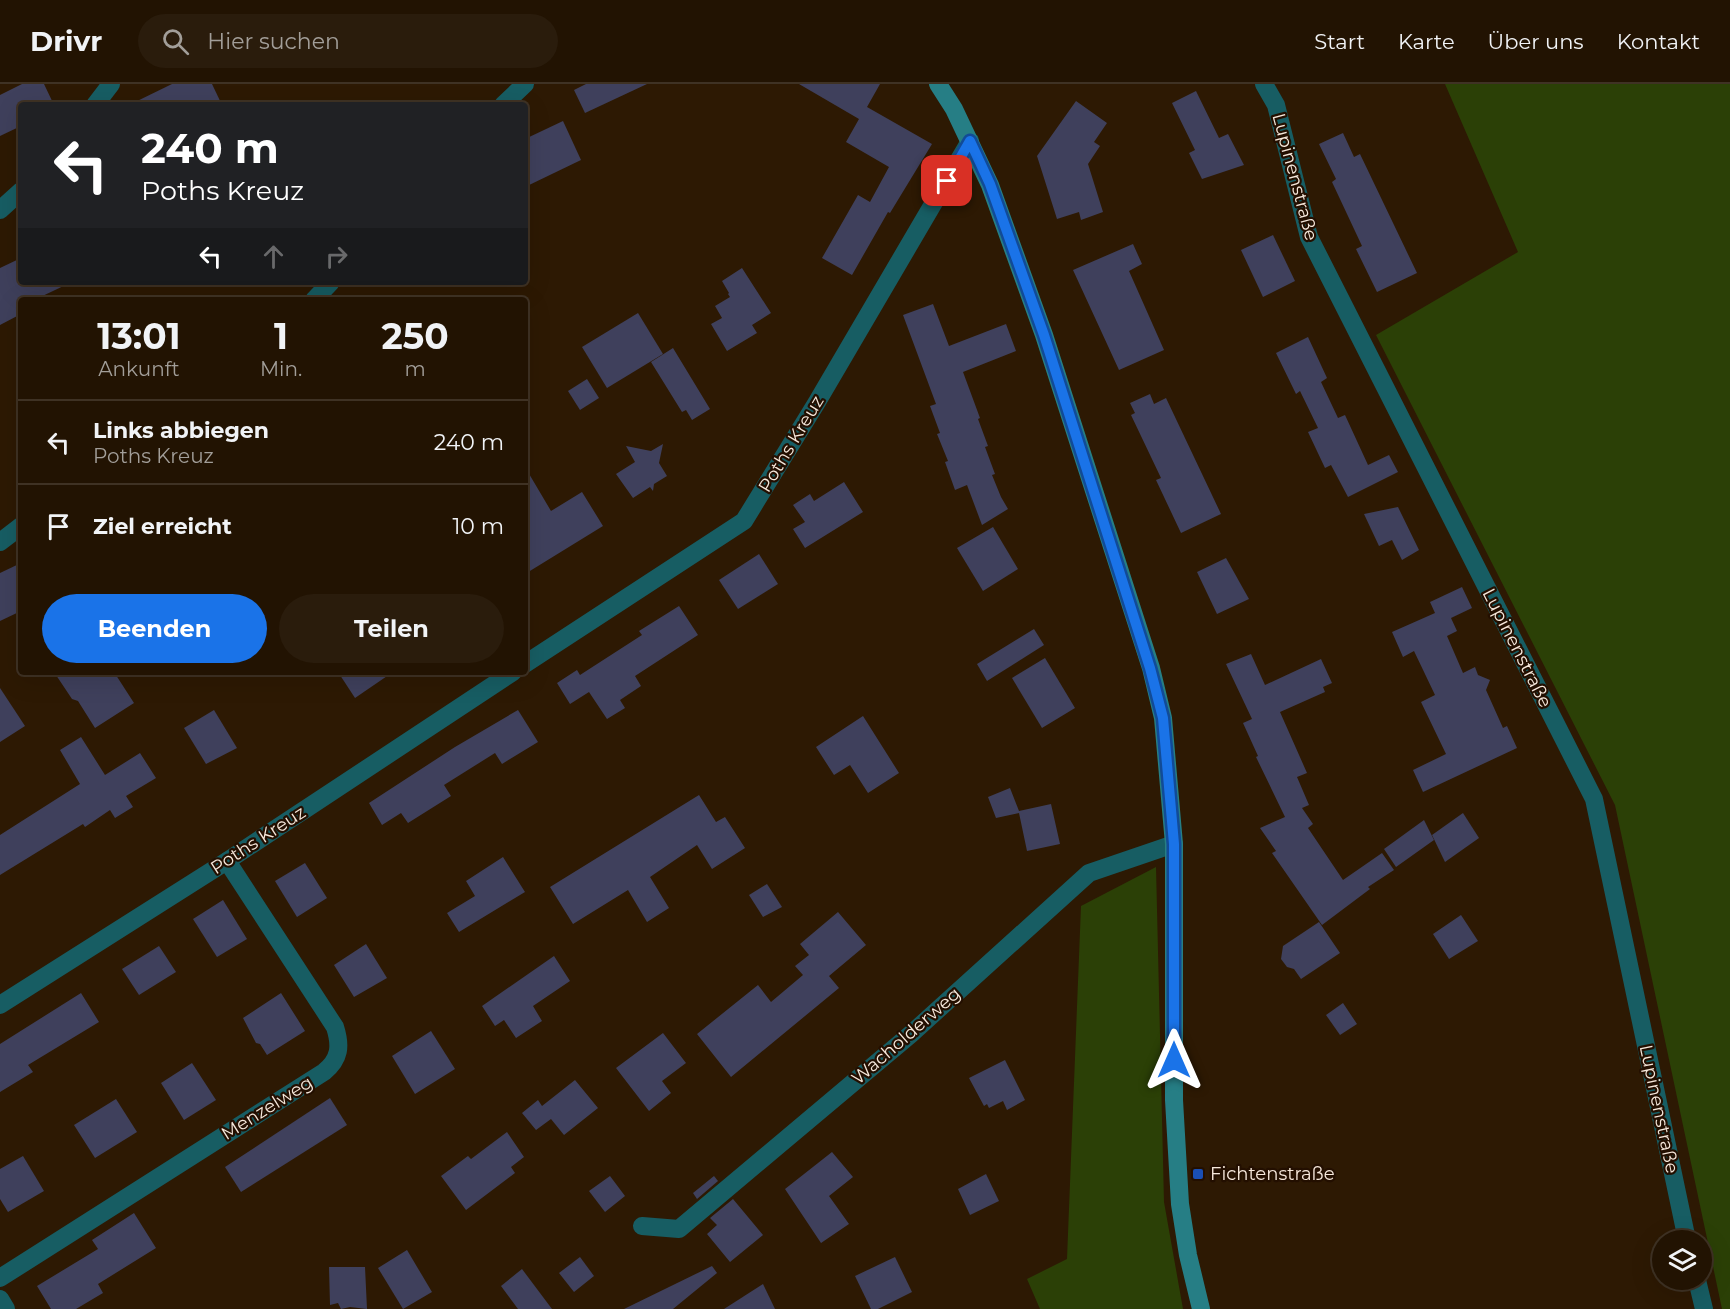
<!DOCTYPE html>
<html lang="de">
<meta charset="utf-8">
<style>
:root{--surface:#221302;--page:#2a1c0c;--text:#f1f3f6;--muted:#a29e99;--line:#3f3224;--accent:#1a73e8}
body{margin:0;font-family:Montserrat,sans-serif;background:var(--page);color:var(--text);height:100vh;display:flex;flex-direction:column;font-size:22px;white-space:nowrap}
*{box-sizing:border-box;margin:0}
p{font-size:20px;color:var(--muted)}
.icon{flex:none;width:33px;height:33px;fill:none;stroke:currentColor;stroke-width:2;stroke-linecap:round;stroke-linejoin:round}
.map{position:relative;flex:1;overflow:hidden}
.details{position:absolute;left:18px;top:213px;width:510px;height:378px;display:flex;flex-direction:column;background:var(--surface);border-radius:6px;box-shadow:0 6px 24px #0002,0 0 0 2px var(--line)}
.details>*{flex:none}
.top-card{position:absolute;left:18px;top:18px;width:510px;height:183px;border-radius:6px;box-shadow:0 6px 24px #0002,0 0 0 2px var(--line);background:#202124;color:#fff;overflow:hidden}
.controls{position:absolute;left:1652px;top:1146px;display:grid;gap:12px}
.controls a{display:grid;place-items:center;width:60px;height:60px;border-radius:50%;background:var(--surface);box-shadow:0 6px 24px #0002,0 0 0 2px var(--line);font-size:30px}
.pin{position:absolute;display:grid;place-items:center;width:51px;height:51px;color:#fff;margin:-26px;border-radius:12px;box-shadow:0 3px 9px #0006}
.me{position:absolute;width:66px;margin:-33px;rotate:0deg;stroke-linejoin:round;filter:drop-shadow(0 0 4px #0008)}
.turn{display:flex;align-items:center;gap:21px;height:126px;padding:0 24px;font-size:27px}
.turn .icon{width:78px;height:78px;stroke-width:2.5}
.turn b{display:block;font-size:42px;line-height:51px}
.lanes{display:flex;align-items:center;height:57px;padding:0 24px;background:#0003;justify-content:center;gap:30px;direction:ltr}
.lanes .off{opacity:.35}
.eta{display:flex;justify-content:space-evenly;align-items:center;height:102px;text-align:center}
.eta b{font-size:36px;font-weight:700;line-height:42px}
.cta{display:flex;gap:12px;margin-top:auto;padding:12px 24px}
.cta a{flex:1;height:69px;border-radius:36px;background:var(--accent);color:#fff;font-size:24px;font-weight:700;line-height:69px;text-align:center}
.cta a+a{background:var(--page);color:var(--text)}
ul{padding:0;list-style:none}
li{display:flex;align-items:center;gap:18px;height:84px;padding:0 24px;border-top:2px solid var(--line)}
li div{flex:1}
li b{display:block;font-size:22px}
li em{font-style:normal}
header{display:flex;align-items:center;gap:36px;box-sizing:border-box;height:84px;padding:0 30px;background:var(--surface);border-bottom:2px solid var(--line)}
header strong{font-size:28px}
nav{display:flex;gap:33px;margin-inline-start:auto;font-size:21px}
.search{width:420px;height:54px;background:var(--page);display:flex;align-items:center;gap:15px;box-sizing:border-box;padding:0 21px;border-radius:33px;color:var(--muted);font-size:22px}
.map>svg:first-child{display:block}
</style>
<header>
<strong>Drivr</strong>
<div class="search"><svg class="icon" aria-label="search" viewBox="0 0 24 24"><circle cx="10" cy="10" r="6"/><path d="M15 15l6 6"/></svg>Hier suchen</div>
<nav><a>Start</a><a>Karte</a><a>Über uns</a><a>Kontakt</a></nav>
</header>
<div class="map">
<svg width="1730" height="1225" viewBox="0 0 1730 1225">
<rect width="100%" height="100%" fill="#2d1903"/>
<g fill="#2b4006">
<polygon points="1445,0 1730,0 1730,1225 1722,1225 1615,721 1376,251 1518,168"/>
<polygon points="1156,783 1164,1118 1183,1225 1040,1225 1027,1195 1067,1175 1081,822"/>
</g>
<g fill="#3f405c">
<polygon points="22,0 44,0 54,21 21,21 21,42 0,52 0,11"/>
<polygon points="172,0 212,0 222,21 129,21"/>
<polygon points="586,0 647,0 585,29 574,6"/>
<polygon points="799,0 880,0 867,23 932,60 890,129 888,128 852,191 822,174 858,111 870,118 889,83 846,58 859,35"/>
<polygon points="1196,7 1219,54 1228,50 1244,81 1202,95 1189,69 1195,66 1172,19"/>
<polygon points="1076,17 1107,39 1094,58 1100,62 1088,80 1103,128 1081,136 1079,128 1057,135 1037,72"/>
<polygon points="563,37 581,76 525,103 525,55"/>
<polygon points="1343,49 1354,73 1360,70 1417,189 1377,208 1356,165 1362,162 1332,98 1336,95 1319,60"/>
<polygon points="1273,151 1295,197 1263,213 1241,166"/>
<polygon points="1133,160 1142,180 1129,187 1164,266 1119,286 1073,186"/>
<polygon points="21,174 21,198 72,198 34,216 21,216 21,230 0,241 0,184"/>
<polygon points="742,184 771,229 752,241 757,249 727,267 711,240 722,234 715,222 730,213 728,210 729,209 722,197"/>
<polygon points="933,220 949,262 1006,240 1016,267 963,288 980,334 978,335 988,362 985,363 995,390 992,391 1001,413 1008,425 982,441 967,401 955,406 945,378 948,377 937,350 940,349 930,322 936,320 903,231"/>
<polygon points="638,229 663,270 607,304 582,263"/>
<polygon points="1308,253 1327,294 1321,298 1338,334 1345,331 1368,381 1389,371 1398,388 1348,413 1331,381 1325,384 1308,348 1318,344 1300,307 1296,310 1276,269"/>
<polygon points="673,264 710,325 692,336 686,326 682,328 651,278"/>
<polygon points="587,295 599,314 580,326 568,307"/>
<polygon points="1150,310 1154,320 1166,314 1221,430 1181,449 1156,396 1161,394 1131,331 1135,329 1130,319"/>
<polygon points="663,360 659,379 667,392 654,400 653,407 650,403 633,414 616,390 635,378 626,362 651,367"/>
<polygon points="525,383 551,427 582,408 603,442 525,490"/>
<polygon points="844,398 863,428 805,464 793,445 805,438 793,421 810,410 814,417"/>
<polygon points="1398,423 1419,466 1402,476 1392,456 1379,462 1364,430"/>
<polygon points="993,443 1018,485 983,507 957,464"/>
<polygon points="759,470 778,500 738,525 719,496"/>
<polygon points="1226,474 1249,515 1217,530 1197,488"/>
<polygon points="21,479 21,527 0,537 0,489"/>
<polygon points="1462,503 1472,524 1451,534 1457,547 1447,552 1463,589 1475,583 1478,591 1490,596 1486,606 1503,644 1507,642 1517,664 1423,708 1413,686 1446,670 1421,618 1435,611 1414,567 1403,573 1392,548 1435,529 1430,518"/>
<polygon points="679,522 698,551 635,592 641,602 620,616 625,624 607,635 589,608 570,620 557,599 577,586 580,591 642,551 639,547"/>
<polygon points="1034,545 1044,561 987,597 977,580"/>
<polygon points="1251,570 1265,601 1321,575 1332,599 1323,603 1325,608 1280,628 1307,689 1297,693 1309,721 1302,724 1313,740 1308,744 1343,796 1382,769 1394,786 1368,803 1370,805 1322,841 1272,769 1276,767 1260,744 1285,733 1256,673 1258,672 1243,639 1252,635 1226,580"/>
<polygon points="1045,574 1075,624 1042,644 1012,594"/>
<polygon points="54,588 114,588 134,619 95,644 78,617 72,615"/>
<polygon points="338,588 393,588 355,614"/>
<polygon points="0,604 25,642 0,658"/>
<polygon points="214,626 237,664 206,680 184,644"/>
<polygon points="518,626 538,658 502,680 495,669 444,701 451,712 408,739 401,729 382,741 369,719 455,663"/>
<polygon points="863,632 899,689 868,709 850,681 834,691 816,663"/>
<polygon points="81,653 105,691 140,669 156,694 126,712 133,723 115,734 110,726 85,743 83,740 0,791 0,751 80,700 60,666"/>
<polygon points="1010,704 1019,727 1051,720 1060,760 1027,767 1019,729 996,734 988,713"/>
<polygon points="699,711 716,738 725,733 745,764 712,785 697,761 650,793 669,824 647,838 628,806 573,840 550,803"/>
<polygon points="1463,729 1479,754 1445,778 1432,751"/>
<polygon points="1424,736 1434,756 1396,783 1384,765"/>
<polygon points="503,773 525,808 459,848 447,829 475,812 466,797"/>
<polygon points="305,779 327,814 297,833 275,797"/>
<polygon points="767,800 782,823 763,833 749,811"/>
<polygon points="223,816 247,855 217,873 193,835"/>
<polygon points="838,828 866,861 829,892 839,904 731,993 697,950 758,901 771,918 803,891 795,882 809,871 800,860"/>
<polygon points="1461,831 1478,857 1449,875 1433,850"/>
<polygon points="1319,838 1340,869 1301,895 1294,885 1287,883 1281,875 1283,862"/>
<polygon points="366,860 387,894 354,913 334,881"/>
<polygon points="159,862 176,888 139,911 122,885"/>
<polygon points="554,872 570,897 533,922 542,937 516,954 504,936 495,942 482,922"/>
<polygon points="81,909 99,938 28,981 33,988 0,1008 0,960"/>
<polygon points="281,909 305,947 267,971 260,960 256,959 243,934"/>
<polygon points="1343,919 1357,940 1340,951 1326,931"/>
<polygon points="431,947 455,985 415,1010 392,972"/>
<polygon points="663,949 686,979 662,997 671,1009 649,1027 616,984"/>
<polygon points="1005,976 1025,1016 1007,1026 1003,1017 989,1024 987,1020 984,1022 969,994"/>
<polygon points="192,979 216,1016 184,1036 161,999"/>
<polygon points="575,996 598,1024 564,1051 551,1035 536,1046 522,1029 538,1016 542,1022"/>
<polygon points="330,1014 347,1041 241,1108 225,1083"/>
<polygon points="116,1015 137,1048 95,1074 74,1041"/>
<polygon points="507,1048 524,1073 511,1083 515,1089 466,1126 441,1092 468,1072 471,1075"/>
<polygon points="832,1068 853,1093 829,1112 849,1140 821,1159 785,1105"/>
<polygon points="23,1072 44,1107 8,1128 0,1115 0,1085"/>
<polygon points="986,1090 999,1117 970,1131 958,1105"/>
<polygon points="610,1092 625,1112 605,1128 589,1107"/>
<polygon points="714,1092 718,1097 697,1115 693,1109"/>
<polygon points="733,1115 763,1151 730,1178 707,1150 717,1141 710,1134"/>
<polygon points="134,1129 156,1164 98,1200 103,1209 76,1225 51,1225 37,1202 98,1165 92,1156"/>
<polygon points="407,1166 432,1208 403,1225 378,1184"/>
<polygon points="580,1173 594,1192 574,1208 559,1189"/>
<polygon points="895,1173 912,1208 878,1225 871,1225 855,1192"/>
<polygon points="712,1182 717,1189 673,1225 624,1225"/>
<polygon points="329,1183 365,1183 367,1225 350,1223 341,1225 338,1219 330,1221"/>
<polygon points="522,1185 552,1225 518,1225 501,1202"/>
<polygon points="763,1200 775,1225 724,1225"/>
</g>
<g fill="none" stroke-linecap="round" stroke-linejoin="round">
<g stroke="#175d63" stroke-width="18">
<polyline points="1264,0 1276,21 1309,153 1594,715 1687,1156"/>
<polyline points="95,21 111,0"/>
<polyline points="503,21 525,0"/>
<polyline points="0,126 21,107"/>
<polyline points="314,216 331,198"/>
<polyline points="0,458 21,442"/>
<polyline points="525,580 744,437 817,318 970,57"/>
<polyline points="0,921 227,777 513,588"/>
<polyline points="642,1142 679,1145 911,950 1089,789 1174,760"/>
<path d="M0 1194 324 988C340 975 341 962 335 943L227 777"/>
<polyline points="1697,1196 1704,1225"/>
<polyline points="0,1215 6,1225"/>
</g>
<polyline stroke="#267e85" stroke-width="18" points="938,0 954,25 990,101 1044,251 1151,584 1163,634 1174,760 1174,1016 1180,1120 1188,1171 1201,1225"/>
</g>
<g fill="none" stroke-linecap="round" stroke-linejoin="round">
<g stroke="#114b97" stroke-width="15">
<polyline id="route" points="947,97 970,57 990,100 1044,251 1150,584 1163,634 1174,760 1174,976"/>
</g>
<use href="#route" stroke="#1a73e8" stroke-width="10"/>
</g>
<rect fill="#1a4fb4" stroke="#230f00" stroke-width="2" x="1192" y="1084" width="12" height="12" rx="3"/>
<g text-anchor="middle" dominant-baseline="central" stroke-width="4.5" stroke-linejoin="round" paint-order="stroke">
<g font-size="18" fill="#f7e9dc" stroke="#230f00">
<text transform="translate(1295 93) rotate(75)">Lupinenstraße</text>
<text transform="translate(791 360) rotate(-59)">Poths Kreuz</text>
<text transform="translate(1517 564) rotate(63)">Lupinenstraße</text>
<text transform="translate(258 756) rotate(-33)">Poths Kreuz</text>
<text transform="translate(906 952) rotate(-41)">Wacholderweg</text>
<text transform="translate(267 1024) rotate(-32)">Menzelweg</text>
<text transform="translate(1659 1025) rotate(78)">Lupinenstraße</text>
</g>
<g font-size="18" fill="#f7e9dc" stroke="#230f00" text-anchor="start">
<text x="1210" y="1090">Fichtenstraße</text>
</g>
</g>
</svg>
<div class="controls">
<a><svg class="icon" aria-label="layers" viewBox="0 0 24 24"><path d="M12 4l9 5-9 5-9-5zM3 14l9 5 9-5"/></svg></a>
</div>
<div class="pin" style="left:947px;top:97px;background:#d93025"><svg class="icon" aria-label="arrive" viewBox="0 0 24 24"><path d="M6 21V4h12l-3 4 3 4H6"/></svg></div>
<svg class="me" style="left:1174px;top:976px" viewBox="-20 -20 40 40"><path d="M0-17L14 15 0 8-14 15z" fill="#1a73e8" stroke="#fff" stroke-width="4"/></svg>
<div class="top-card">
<div class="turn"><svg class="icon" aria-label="left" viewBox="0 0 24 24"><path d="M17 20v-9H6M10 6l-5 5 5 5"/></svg><div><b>240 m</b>Poths Kreuz</div></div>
<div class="lanes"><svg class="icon" aria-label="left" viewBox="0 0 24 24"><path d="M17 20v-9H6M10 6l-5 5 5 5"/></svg><svg class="icon off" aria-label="ahead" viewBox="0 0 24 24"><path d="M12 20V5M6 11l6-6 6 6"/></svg><svg class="icon off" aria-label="right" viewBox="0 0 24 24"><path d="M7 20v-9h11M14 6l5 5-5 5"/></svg></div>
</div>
<section class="details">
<div class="eta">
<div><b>13:01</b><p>Ankunft</p></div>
<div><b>1</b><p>Min.</p></div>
<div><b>250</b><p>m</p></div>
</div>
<ul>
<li><svg class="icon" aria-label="left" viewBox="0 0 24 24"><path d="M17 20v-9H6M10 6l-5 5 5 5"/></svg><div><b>Links abbiegen</b><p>Poths Kreuz</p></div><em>240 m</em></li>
<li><svg class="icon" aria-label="arrive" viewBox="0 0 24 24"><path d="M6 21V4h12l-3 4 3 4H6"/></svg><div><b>Ziel erreicht</b></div><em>10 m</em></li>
</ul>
<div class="cta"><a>Beenden</a><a>Teilen</a></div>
</section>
</div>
